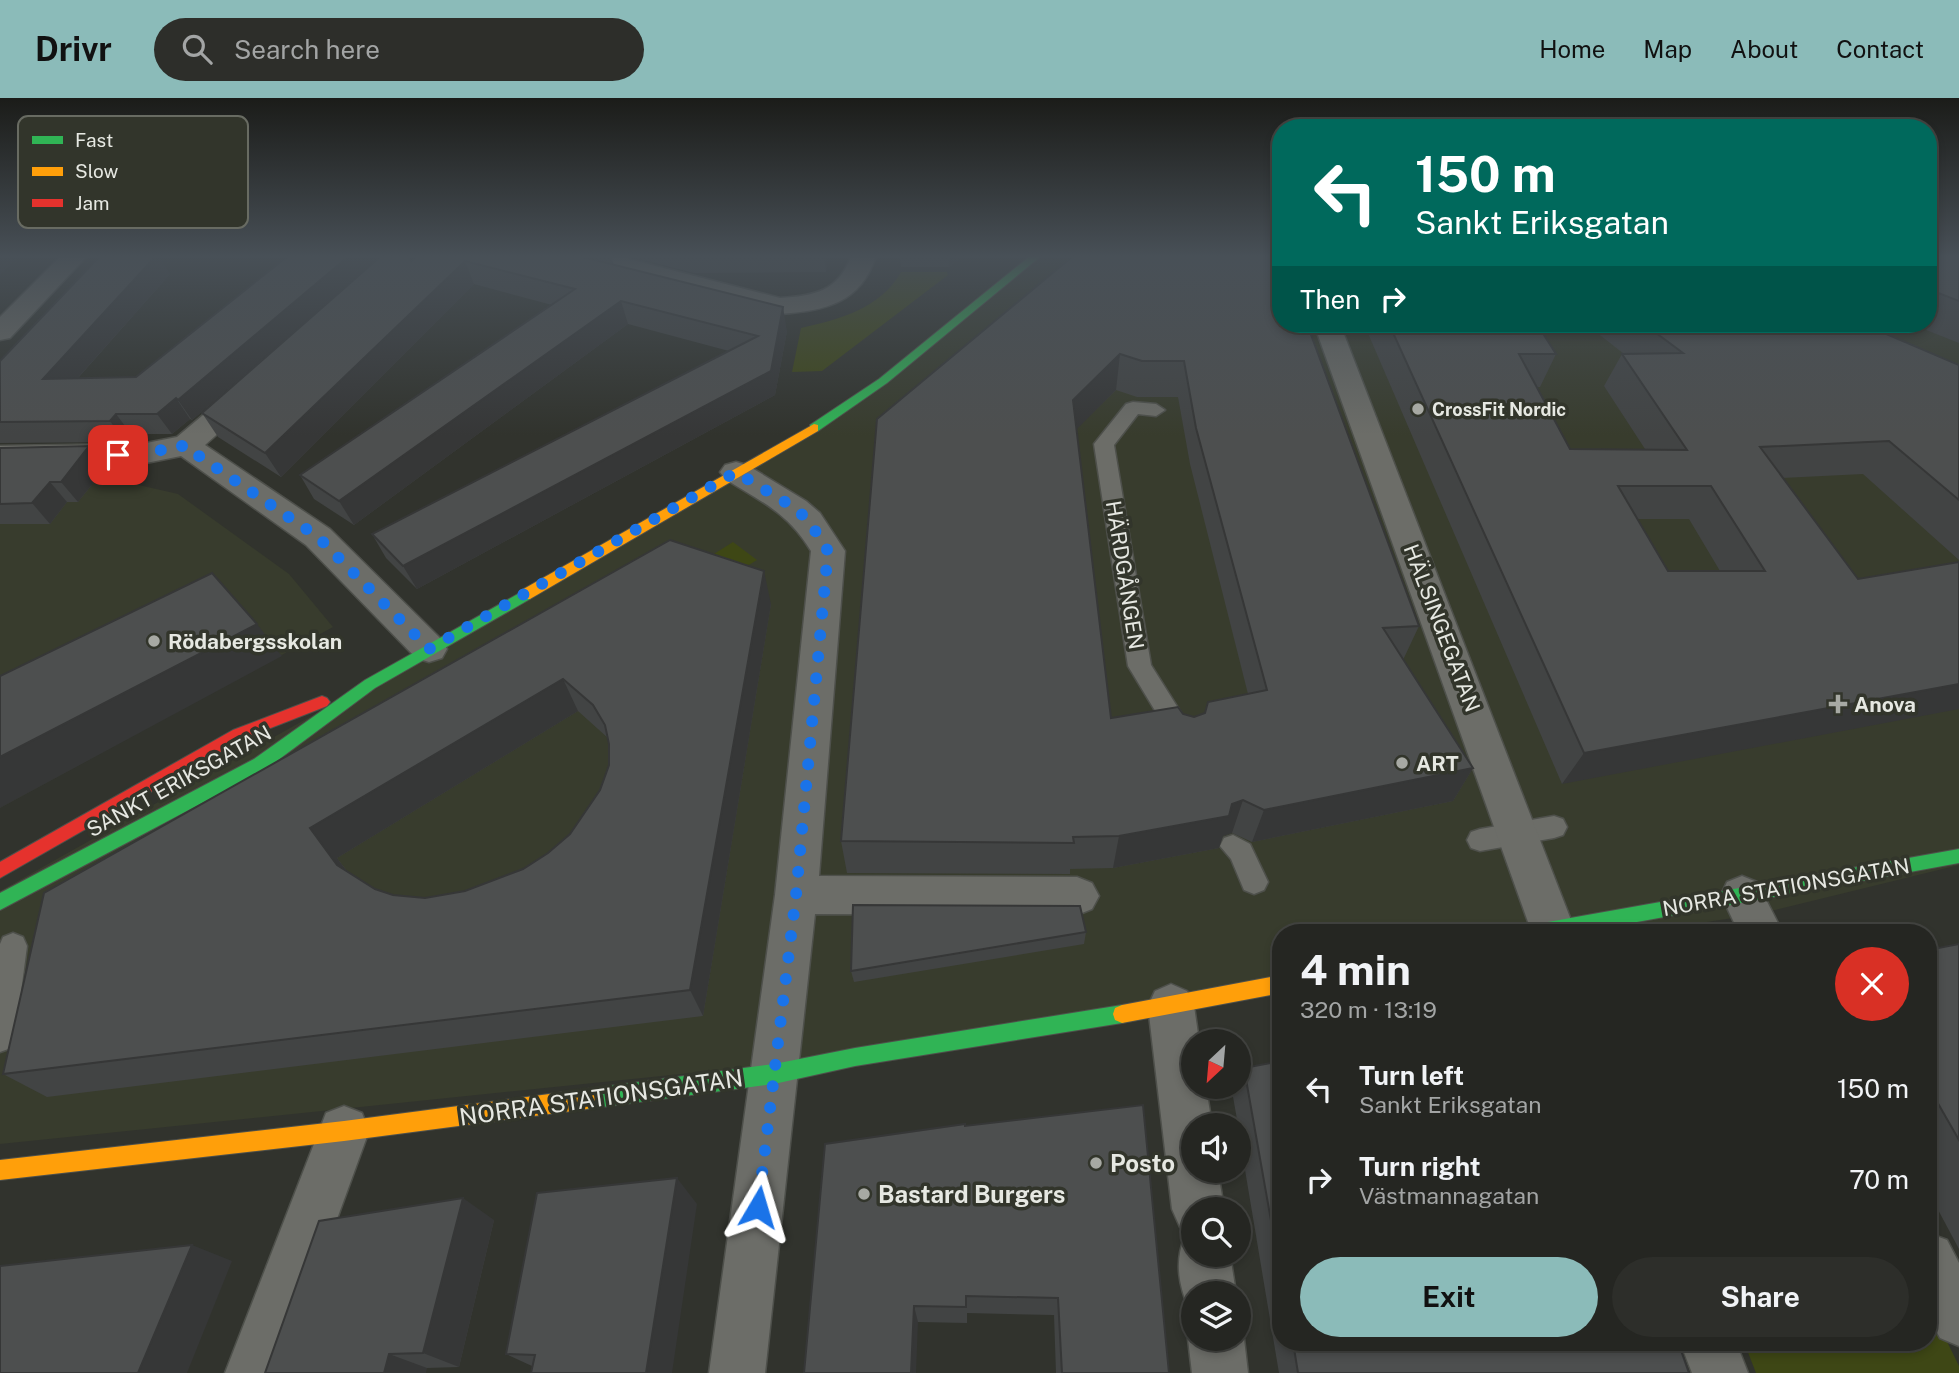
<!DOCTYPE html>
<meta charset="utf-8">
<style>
:root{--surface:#252622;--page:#2d2e2a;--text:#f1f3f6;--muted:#a3a5a5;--line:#424340;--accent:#8bbbb9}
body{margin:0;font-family:"Public Sans",sans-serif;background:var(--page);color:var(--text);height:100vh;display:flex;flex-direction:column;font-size:26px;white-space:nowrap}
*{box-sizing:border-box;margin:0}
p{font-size:23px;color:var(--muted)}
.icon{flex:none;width:38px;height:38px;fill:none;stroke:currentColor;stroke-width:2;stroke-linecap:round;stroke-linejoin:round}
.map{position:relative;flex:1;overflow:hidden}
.side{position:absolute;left:1272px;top:826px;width:665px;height:427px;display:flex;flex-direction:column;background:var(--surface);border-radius:28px;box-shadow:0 4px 10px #0003,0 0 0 2px var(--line)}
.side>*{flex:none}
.banner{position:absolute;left:1272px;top:21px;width:665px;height:214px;border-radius:28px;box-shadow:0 4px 10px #0003,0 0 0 2px var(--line);background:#00695c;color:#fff;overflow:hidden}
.needle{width:46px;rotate:206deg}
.buttons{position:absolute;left:1181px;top:931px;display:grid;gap:14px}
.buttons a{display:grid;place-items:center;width:70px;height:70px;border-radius:50%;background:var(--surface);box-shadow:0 4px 10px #0003,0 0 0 2px var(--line);font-size:35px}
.pin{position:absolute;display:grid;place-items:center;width:60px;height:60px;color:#fff;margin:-30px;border-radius:14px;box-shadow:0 4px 10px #0006}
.me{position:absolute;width:77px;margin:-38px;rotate:7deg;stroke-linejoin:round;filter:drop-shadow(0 0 5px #0008)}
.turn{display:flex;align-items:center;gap:24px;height:147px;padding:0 28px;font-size:32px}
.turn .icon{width:91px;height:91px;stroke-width:2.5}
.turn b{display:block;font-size:49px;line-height:60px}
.then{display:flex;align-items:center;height:66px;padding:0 28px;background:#0003;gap:14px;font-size:26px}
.round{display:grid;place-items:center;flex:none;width:74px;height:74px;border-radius:37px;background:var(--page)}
.headline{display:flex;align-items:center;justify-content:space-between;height:119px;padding:0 28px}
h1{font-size:42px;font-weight:700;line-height:52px}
.button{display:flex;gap:14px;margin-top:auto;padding:14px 28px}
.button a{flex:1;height:80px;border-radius:42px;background:var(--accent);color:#111;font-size:28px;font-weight:700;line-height:80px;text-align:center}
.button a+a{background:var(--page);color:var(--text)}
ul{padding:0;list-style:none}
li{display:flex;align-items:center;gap:21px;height:91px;padding:0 28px}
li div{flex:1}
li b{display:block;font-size:26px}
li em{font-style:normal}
header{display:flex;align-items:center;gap:42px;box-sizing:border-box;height:98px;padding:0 35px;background:var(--accent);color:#111}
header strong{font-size:33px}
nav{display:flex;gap:38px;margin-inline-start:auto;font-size:24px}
.search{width:490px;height:63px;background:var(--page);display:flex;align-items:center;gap:18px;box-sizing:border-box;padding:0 24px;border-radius:38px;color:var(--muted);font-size:26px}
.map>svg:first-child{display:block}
</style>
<header>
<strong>Drivr</strong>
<div class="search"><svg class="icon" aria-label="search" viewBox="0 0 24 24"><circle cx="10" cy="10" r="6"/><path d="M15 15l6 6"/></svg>Search here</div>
<nav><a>Home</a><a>Map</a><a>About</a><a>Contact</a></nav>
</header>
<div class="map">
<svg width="1959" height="1275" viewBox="0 0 1959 1275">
<rect width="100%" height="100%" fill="#31332d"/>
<g fill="#383c2d">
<polygon points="1041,158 1281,158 1281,226 1928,226 1959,189 1959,767 1759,816 1635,835 1281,835 1281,889 788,965 0,1046 0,793 817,334"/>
<polygon points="73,382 130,385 178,396 289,476 333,529 0,710 0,383"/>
</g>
<g fill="#3e4715">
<path d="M901 174H947L948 177 822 273 792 274 801 230C840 221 880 211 901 174Z"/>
<polygon points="733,444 757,462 742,471 706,461"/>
<polygon points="1929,1207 1959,1268 1959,1275 1756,1275 1744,1244 1928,1244"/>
</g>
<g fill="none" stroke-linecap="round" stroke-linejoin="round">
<g stroke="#4e504b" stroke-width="3">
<g id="lane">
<polygon points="1133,304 1156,306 1165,312 1156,318 1138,316 1114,347 1151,567 1195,637 1192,644 1183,647 1174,644 1128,568 1094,346 1126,306"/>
<polygon points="1554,718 1563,721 1567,729 1563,737 1554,740 1480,753 1471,750 1467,742 1471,734 1480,731"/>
<polygon points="1233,737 1250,746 1268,784 1264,792 1254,796 1244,792 1231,761 1220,748 1224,740"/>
<polygon points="13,835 23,839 27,848 15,940 11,950 0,954 0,846 3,839"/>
</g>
</g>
<g stroke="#4e504b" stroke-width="3">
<g id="street">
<polygon points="61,158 87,158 10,240 0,242 0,219"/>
<path d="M575 158H617L780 200C814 198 839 193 851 158H876C861 205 825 213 780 216L578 163Z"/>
<polygon points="1314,226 1340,226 1576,835 1532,835"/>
<polygon points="250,283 260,286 264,292 260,298 205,347 330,431 442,542 447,551 442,560 429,564 416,560 306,447 181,358 141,366 0,368 0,348 141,346 177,339 240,286"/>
<path d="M736 364 747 367 806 403 820 415 845 453 819 778 1077 779 1092 785 1099 798 1092 811 1077 817 815 816 765 1275H709L775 797 811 453C788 415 762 404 725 381L720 374 725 367Z"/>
<polygon points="1742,778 1757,784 1783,835 1739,835 1721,797 1727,784"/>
<path d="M1171 886 1187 893 1194 908 1199 943H1194V989H1206L1212 1027H1194V1073H1218L1224 1111H1194V1157H1230L1236 1195H1194V1216L1190 1214C1179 1188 1174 1164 1185 1138L1193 1135 1180 1129 1172 1111 1148 908 1155 893Z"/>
<polygon points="344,1008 362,1015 369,1033 281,1275 225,1275 326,1015"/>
<polygon points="1928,1135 1947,1142 1959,1165 1959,1248 1940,1240 1928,1218"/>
<polygon points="1194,1228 1194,1241 1239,1241 1239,1230 1244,1241 1248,1275 1192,1275 1188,1241"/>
<polygon points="1680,1244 1736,1244 1748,1275 1692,1275"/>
</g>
</g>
<g stroke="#4e504b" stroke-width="2">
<g id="fast">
<polygon points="1030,158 1041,158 887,285 818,333 810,333 810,327 879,281"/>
<polygon points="525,492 532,497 530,501 375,590 266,671 0,812 0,795 254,661 365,582"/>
<polygon points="1959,751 1959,765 1577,835 1522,835 1525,829 1531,827"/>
<polygon points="1122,907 1129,910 1131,916 1129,922 1122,925 855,968 774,986 587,1011 580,1008 577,1001 580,994 587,991 774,966 855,950"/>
</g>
</g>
<g stroke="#4e504b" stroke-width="2">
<g id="slow">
<polygon points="814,326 818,327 818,333 530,501 520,501 518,497 520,493"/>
<polygon points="1281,877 1281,895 1122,925 1115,922 1113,916 1115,910 1122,907"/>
<polygon points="587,991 594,994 597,1001 594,1008 587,1011 344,1043 0,1082 0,1062 344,1023"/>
</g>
</g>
<g stroke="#4e504b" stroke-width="2">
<polygon id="jam" points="322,598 327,600 330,604 327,608 245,640 0,780 0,764 233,632"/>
</g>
<use href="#lane" fill="#6c6d68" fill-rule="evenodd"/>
<use href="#street" fill="#6c6d68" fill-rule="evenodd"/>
<use href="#fast" fill="#30b455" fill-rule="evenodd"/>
<use href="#slow" fill="#ff9f0a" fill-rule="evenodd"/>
<use href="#jam" fill="#e5322d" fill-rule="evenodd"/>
</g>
<g fill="#424444" fill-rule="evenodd">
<polygon points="412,158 611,158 614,167 787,233 775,297 417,491 386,460 372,436 729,253 628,226 354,427 314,401 300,377 552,207 474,186 281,379 218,339 202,315 277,249 192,322 190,321 172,336 131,336 125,344 0,345 0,263 170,176 78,280 136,279 411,163 413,161"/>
<polygon points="628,158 828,158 826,174 694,175"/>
<polygon points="900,158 964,158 949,169 901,169"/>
<path d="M1281 158 1419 528 1403 562 1473 670 1453 703 1252 744 1232 735 1223 738 1219 750 1113 770 1070 771V776L847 775 841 743 877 321ZM1116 292 1137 299H1178L1190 366 1248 596 1208 604 1205 615 1194 619 1183 616 1111 620 1076 331Z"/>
<polygon points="1928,158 1959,158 1959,245 1911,226 1928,226"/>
<path d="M1364 226H1537L1556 256 1540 289H1536L1570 351H1645L1604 288 1622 256H1624L1586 226H1863L1959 267V462L1863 376 1782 380 1858 481 1562 686ZM1637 421H1689L1720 473H1668Z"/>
<polygon points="89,348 106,369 78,404 67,404 50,426 0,426 0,350"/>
<path d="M670 442 771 506 703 918 47 999 3 976ZM578 613 608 640 609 646V667L600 692 570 736 548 755 523 771 465 793 425 800 393 797 375 791 347 773 337 760Z"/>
<polygon points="1086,834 1084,846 854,884 851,873"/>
<polygon points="1959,846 1959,1151 1928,1093 1928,852"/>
<polygon points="1281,963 1281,1244 1678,1244 1689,1275 1279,1275 1239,1036 1239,1027 1238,1027 1232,993 1234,989 1239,989 1239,979 1244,970"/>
<polygon points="965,1028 1169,1275 1056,1275 1054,1217 967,1215 967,1225 918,1224 804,1275"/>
<polygon points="697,1106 532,1268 506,1256"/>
<polygon points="494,1122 459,1269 265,1275"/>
</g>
<g fill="#363737">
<polygon points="0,158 20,158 0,177"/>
<polygon points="156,158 159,158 170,176 59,301 43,281"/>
<polygon points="349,158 382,158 192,322 178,302"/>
<polygon points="824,158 828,158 826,174"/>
<polygon points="949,158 964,158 949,169"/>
<polygon points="465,163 474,186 281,379 265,355"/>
<polygon points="621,203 628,226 354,427 339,403"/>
<polygon points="783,209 787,233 775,297 417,491 403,468 771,273"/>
<polygon points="1120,256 1116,292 1070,338 1073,302"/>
<polygon points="176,300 190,321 172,336 157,316"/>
<polygon points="116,316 131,336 125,344 110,323"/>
<polygon points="89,348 106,369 78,404 61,384"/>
<polygon points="50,384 67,404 50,426 32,405"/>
<polygon points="764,473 771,506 703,918 690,892"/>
<polygon points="257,526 282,558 0,710 0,659"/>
<polygon points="563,581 578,613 337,760 363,795 337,767 310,730"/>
<polygon points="1959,586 1959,611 1562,686 1584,655"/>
<polygon points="1473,670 1453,703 1252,744 1264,712"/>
<polygon points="1243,702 1232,735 1223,738 1219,750 1113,770 1119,738 1232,706"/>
<polygon points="677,1080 697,1106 672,1275 646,1275"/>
<polygon points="463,1100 494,1122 459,1269 423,1255"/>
<polygon points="192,1147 232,1163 187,1275 138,1275"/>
<polygon points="914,1208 918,1224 916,1275 911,1275"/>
<polygon points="389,1256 427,1270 426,1275 384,1275"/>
</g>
<g fill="#4d4f4f" stroke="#363737" stroke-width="2" fill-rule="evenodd">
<polygon points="100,158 156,158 43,281 136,279 288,158 349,158 178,302 176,300 157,316 116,316 110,323 0,324 0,263"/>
<polygon points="381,158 408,158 411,163 416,158 579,158 783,209 771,273 403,468 372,436 758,238 621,203 339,403 300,377 575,191 465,163 265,355 202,315"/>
<path d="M1073 158H1281V226H1307L1419 528 1383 530 1473 670 1264 712 1243 702 1232 706 1229 718 1119 738 1073 739 1074 745 841 743 877 321ZM1120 256 1142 263H1184L1196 330 1267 592 1208 604 1205 615 1194 619 1183 616 1178 609 1111 620 1073 302Z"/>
<polygon points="1928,158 1959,159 1959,203 1928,191"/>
<path d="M1389 226H1537L1556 256H1519L1570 351 1687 352 1622 256 1683 255 1644 226H1863L1959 267V402L1889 343 1760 349 1858 481 1959 464V586L1584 655ZM1618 388H1711L1765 473H1668Z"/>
<polygon points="89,348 61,384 50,384 32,405 0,406 0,350"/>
<path d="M670 442 764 473 690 892 3 976 44 795ZM563 581 593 607 605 627 609 646V667L600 692 570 736 548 755 523 771 465 793 425 800 393 797 375 791 337 767 310 730Z"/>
<polygon points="212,475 257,526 0,659 0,578"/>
<polygon points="853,807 1080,808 1086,834 851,873"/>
<polygon points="1959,846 1959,1042 1928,988 1928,852"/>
<polygon points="1281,963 1281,1179 1244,970"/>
<polygon points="1143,1007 1169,1275 1062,1275 1058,1200 966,1198 966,1209 914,1208 911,1275 804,1275 825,1046 965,1026 965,1028"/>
<polygon points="677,1080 646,1275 531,1275 535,1257 506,1256 537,1095"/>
<polygon points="463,1100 423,1255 389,1256 384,1275 265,1275 319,1123"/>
<polygon points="192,1147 138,1275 0,1275 0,1168"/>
<polygon points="1293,1244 1678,1244 1689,1275 1298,1275"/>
</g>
<linearGradient id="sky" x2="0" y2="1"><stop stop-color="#1b1c19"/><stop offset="0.47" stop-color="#485057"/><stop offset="1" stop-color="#485057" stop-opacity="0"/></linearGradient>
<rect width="1959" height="337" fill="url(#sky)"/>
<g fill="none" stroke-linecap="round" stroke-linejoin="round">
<polyline stroke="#1a73e8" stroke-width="12" stroke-dasharray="0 21.6" points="118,357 141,356 187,347 199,358 318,439 429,551 736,374 795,410 809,423 828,453 796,797 758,1109"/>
</g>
<g fill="#a7a9a3" stroke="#32352b" stroke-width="2.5">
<circle cx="1418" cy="311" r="7"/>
<circle cx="154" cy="543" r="7"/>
<path d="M1834.5 595.5h7v7h7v7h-7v7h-7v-7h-7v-7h7z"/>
<circle cx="1402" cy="665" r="7"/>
<circle cx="1096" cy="1065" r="7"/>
<circle cx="864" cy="1096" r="7"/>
</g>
<g text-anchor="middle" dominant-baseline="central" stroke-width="7" stroke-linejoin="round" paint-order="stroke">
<g font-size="18" font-weight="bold" fill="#e6e8e2" stroke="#32352b" text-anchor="start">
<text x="1432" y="311">CrossFit Nordic</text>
</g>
<g font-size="21" fill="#e6e8e2" stroke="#32352b">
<text transform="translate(1125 477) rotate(81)">HÄRDGÅNGEN</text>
<text transform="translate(1442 530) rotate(69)">HÄLSINGEGATAN</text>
<text transform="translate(179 683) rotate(-29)">SANKT ERIKSGATAN</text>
<text transform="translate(1786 789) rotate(-10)">NORRA STATIONSGATAN</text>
</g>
<g font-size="21" font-weight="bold" fill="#e6e8e2" stroke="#32352b" text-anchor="start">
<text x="168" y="543">Rödabergsskolan</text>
<text x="1854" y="606">Anova</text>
<text x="1416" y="665">ART</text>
</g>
<g font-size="24" fill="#e6e8e2" stroke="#32352b">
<text transform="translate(601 999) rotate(-8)">NORRA STATIONSGATAN</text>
</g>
<g font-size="24" font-weight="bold" fill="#e6e8e2" stroke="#32352b" text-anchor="start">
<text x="1110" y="1065">Posto</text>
<text x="878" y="1096">Bastard Burgers</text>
</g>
</g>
<rect x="18" y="18" width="230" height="112" rx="10" fill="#32352b" stroke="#686b62" stroke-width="2"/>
<rect x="32" y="38" width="31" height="8" fill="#30b455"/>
<rect x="32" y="69" width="31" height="9" fill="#ff9f0a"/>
<rect x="32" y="101" width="31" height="8" fill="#e5322d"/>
<g font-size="19" fill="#e6e8e2">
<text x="75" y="49">Fast</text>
<text x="75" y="80">Slow</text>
<text x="75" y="112">Jam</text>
</g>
</svg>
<div class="buttons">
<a><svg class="needle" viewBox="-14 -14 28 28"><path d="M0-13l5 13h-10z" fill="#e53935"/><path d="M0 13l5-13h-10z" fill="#a3a5a5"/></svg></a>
<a><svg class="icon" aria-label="sound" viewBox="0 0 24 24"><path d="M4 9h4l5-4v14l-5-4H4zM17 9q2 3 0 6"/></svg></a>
<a><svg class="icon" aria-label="search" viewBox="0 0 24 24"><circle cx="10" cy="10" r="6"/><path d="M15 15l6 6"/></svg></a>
<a><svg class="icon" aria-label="layers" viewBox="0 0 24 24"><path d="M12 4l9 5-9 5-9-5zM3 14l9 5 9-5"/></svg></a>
</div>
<div class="pin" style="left:118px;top:357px;background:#d93025"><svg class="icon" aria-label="arrive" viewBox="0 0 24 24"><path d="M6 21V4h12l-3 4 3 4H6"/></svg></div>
<svg class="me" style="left:758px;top:1109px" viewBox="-20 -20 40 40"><path d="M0-17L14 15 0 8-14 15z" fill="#1a73e8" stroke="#fff" stroke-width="4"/></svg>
<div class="banner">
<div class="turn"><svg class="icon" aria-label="left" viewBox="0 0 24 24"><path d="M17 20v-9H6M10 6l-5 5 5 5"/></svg><div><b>150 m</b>Sankt Eriksgatan</div></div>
<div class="then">Then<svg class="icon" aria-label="right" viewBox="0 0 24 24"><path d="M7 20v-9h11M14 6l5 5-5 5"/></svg></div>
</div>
<section class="side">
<div class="headline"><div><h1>4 min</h1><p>320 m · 13:19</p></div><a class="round" style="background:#d93025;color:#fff"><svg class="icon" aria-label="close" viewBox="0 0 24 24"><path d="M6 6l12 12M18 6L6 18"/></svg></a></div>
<ul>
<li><svg class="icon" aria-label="left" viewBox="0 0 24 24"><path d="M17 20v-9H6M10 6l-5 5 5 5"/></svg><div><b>Turn left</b><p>Sankt Eriksgatan</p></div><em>150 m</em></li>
<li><svg class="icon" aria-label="right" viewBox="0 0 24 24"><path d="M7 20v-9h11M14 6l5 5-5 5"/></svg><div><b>Turn right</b><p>Västmannagatan</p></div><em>70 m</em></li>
</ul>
<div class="button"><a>Exit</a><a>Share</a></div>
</section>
</div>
